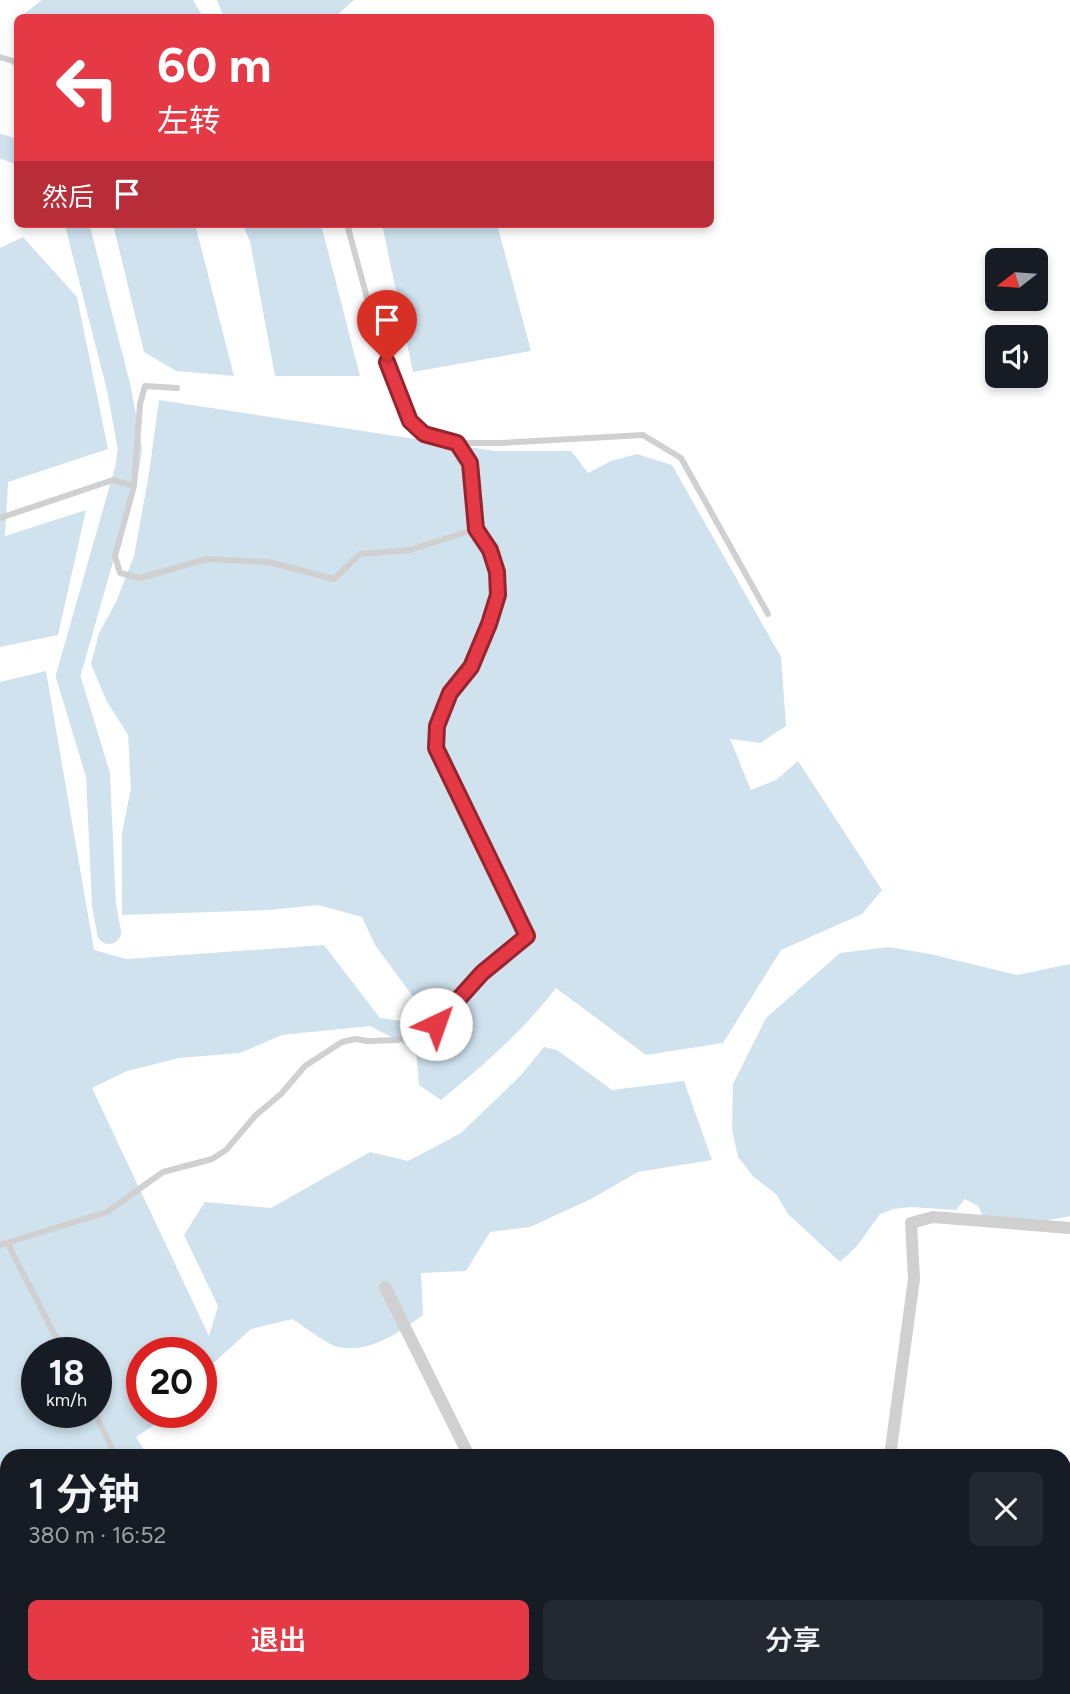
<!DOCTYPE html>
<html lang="zh">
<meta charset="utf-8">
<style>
:root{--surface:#171b24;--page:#242831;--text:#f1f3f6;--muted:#9ea1a6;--accent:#e63946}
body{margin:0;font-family:Figtree,"Noto Sans SC",sans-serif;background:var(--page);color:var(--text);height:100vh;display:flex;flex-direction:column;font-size:26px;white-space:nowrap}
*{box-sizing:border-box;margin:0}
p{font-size:23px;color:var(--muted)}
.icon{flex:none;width:38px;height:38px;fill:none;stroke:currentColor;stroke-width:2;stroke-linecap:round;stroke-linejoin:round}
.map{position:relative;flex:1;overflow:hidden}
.panel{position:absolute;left:0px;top:1449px;width:1071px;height:245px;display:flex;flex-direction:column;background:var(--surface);border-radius:21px 21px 0 0;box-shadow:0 4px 10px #0003}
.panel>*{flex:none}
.top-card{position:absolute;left:14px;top:14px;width:700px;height:214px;border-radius:10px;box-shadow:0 4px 10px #0003;background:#e63946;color:#fff;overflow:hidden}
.needle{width:46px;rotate:253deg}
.tools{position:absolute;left:985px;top:248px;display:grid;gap:14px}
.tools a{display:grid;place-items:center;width:63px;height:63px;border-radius:10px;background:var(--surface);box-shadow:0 4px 10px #0003;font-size:35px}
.speed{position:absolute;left:21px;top:1337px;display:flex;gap:14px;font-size:35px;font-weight:700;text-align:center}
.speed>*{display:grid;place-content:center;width:91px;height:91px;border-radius:50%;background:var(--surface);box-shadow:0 4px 10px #0003;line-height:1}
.speed small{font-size:18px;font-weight:400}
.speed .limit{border:10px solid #d22;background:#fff;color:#111}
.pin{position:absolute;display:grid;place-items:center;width:60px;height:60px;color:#fff;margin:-72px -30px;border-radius:50% 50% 50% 0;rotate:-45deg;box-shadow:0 0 7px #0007}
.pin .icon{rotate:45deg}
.me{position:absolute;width:77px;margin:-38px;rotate:42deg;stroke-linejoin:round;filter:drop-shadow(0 0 5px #0008)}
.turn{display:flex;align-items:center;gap:24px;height:147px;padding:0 28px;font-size:32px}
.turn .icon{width:91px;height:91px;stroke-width:2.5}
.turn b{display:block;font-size:49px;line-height:60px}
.then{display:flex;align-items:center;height:66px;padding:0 28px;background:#0003;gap:14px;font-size:26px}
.round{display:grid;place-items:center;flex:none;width:74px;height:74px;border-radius:10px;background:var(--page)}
.headline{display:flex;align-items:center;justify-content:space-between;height:119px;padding:0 28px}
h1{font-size:42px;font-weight:600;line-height:52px}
.cta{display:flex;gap:14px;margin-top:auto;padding:14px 28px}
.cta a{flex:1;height:80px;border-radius:10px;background:var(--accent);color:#fff;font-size:28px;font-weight:600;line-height:80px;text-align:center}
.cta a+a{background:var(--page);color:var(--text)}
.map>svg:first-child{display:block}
</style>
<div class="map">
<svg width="1070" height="1694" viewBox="0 0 1070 1694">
<rect width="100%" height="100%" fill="#fff"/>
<g fill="#cfe2ee" fill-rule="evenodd">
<polygon points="42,0 193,0 203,17 20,17"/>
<polygon points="217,0 354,0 335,17 224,18"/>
<polygon points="113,224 195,224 234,376 176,371 144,352"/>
<polygon points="242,224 321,224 360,376 275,376 250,241"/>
<polygon points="382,224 497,224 531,351 413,372"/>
<polygon points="23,237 77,297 108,449 8,482 5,536 86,510 58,635 0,647 0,248"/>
<path d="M159 400 495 451H571L588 473 611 461 637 454 672 465 781 657 786 726 760 743 730 739 751 790 776 780 798 761 882 890 862 914 781 950 723 1043 646 1055 556 988C523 1031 483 1066 441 1100L419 1085 416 1050 370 1026 282 1035 240 1053 179 1058 127 1071 92 1088 209 1336 218 1306 184 1235 205 1202 271 1208 370 1152 408 1161 461 1133 521 1075 544 1047 557 1050 612 1090 684 1081 712 1160 638 1172 591 1199 530 1227 490 1232 466 1271 421 1273 423 1315C400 1332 369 1354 338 1347 326 1344 304 1326 292 1319L251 1329 210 1366 201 1379V1353H142V1412H174L136 1437 148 1456H7V1604L0 1622V682L46 671 94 950 126 959 324 945 380 1018 416 1023 417 1002 375 945 362 917 318 905 270 910 122 915V833L131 788 128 735 106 700 91 664 99 633 116 602 134 556 149 474ZM37 1353H96V1412H37Z"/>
<polygon points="889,947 930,954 1017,975 1070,964 1070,1216 1033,1223 984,1219 978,1206 965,1199 956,1210 911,1207 893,1209 880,1214 857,1246 840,1262 788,1214 776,1194 754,1177 738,1157 732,1129 733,1084 766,1018 840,953"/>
<polygon points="125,1687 216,1687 210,1694 125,1694"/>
</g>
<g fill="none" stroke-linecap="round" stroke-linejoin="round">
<g stroke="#cfe2ee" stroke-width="24">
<polyline points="0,146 18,152"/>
<polyline points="77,224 119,389 130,449 127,469 68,676 98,775 104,905 109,932"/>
</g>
<g stroke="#d0d0d0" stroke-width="6">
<polyline points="0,57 13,61 18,66"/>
<polyline points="347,224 379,342 410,421 424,434 457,443 500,443 643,435 681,458 768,614"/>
<polyline points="177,388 145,386 140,404 134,486 115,556 120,573 140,578 207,559 268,562 334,579 360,554 410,550 476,529 470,463 457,443"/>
<polyline points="0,518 113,480 134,486"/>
<polyline points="8,1244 64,1353"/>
<path d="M0 1245 107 1212 163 1172 212 1159 226 1150 256 1115 281 1094 305 1066 342 1042 355 1039 368 1041 398 1040 413 1035 436 1024 482 973 527 936 436 748C437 729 440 707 451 691 458 682 467 675 472 666 490 633 506 588 491 551 487 543 481 536 476 529"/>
<polyline points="94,1412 116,1456"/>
<polyline points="109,1687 111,1694"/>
</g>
<g stroke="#d0d0d0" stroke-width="12">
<polyline points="385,1287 469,1456"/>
<polyline points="890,1456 914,1279 911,1223 933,1217 1070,1228"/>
<polyline points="1064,1537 1070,1534"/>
<polyline points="584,1687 587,1694"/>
<polyline points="953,1687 954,1694"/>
<polyline points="758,1694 772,1687"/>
</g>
</g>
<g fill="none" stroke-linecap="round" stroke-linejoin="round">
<g stroke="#96252e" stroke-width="18">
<polyline id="route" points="387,362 410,421 424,434 457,443 470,463 476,529 490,550 497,572 498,595 489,624 471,667 450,693 437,726 436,748 527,936 482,973 436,1024"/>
</g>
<use href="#route" stroke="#e63946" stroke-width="12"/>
</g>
</svg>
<div class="tools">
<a><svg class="needle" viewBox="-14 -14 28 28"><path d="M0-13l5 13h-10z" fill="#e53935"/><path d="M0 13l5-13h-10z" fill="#9ea1a6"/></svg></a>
<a><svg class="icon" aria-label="sound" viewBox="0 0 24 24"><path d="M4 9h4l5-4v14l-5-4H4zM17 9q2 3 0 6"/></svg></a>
</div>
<div class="speed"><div>18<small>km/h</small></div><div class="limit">20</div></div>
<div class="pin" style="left:387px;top:362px;background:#d93025"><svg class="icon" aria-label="arrive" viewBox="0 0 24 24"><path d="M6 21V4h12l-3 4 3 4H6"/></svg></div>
<svg class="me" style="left:436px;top:1024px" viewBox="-20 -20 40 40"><circle r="19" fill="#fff"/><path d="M0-13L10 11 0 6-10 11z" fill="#e63946"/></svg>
<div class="top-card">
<div class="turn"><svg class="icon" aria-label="left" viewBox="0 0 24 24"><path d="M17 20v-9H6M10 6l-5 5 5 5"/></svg><div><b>60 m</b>左转</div></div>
<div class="then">然后<svg class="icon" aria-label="arrive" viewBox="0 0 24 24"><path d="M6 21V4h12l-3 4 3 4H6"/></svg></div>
</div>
<section class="panel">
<div class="headline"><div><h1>1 分钟</h1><p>380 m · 16:52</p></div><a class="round"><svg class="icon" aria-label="close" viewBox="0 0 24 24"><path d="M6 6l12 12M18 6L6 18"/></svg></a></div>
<div class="cta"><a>退出</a><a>分享</a></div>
</section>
</div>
